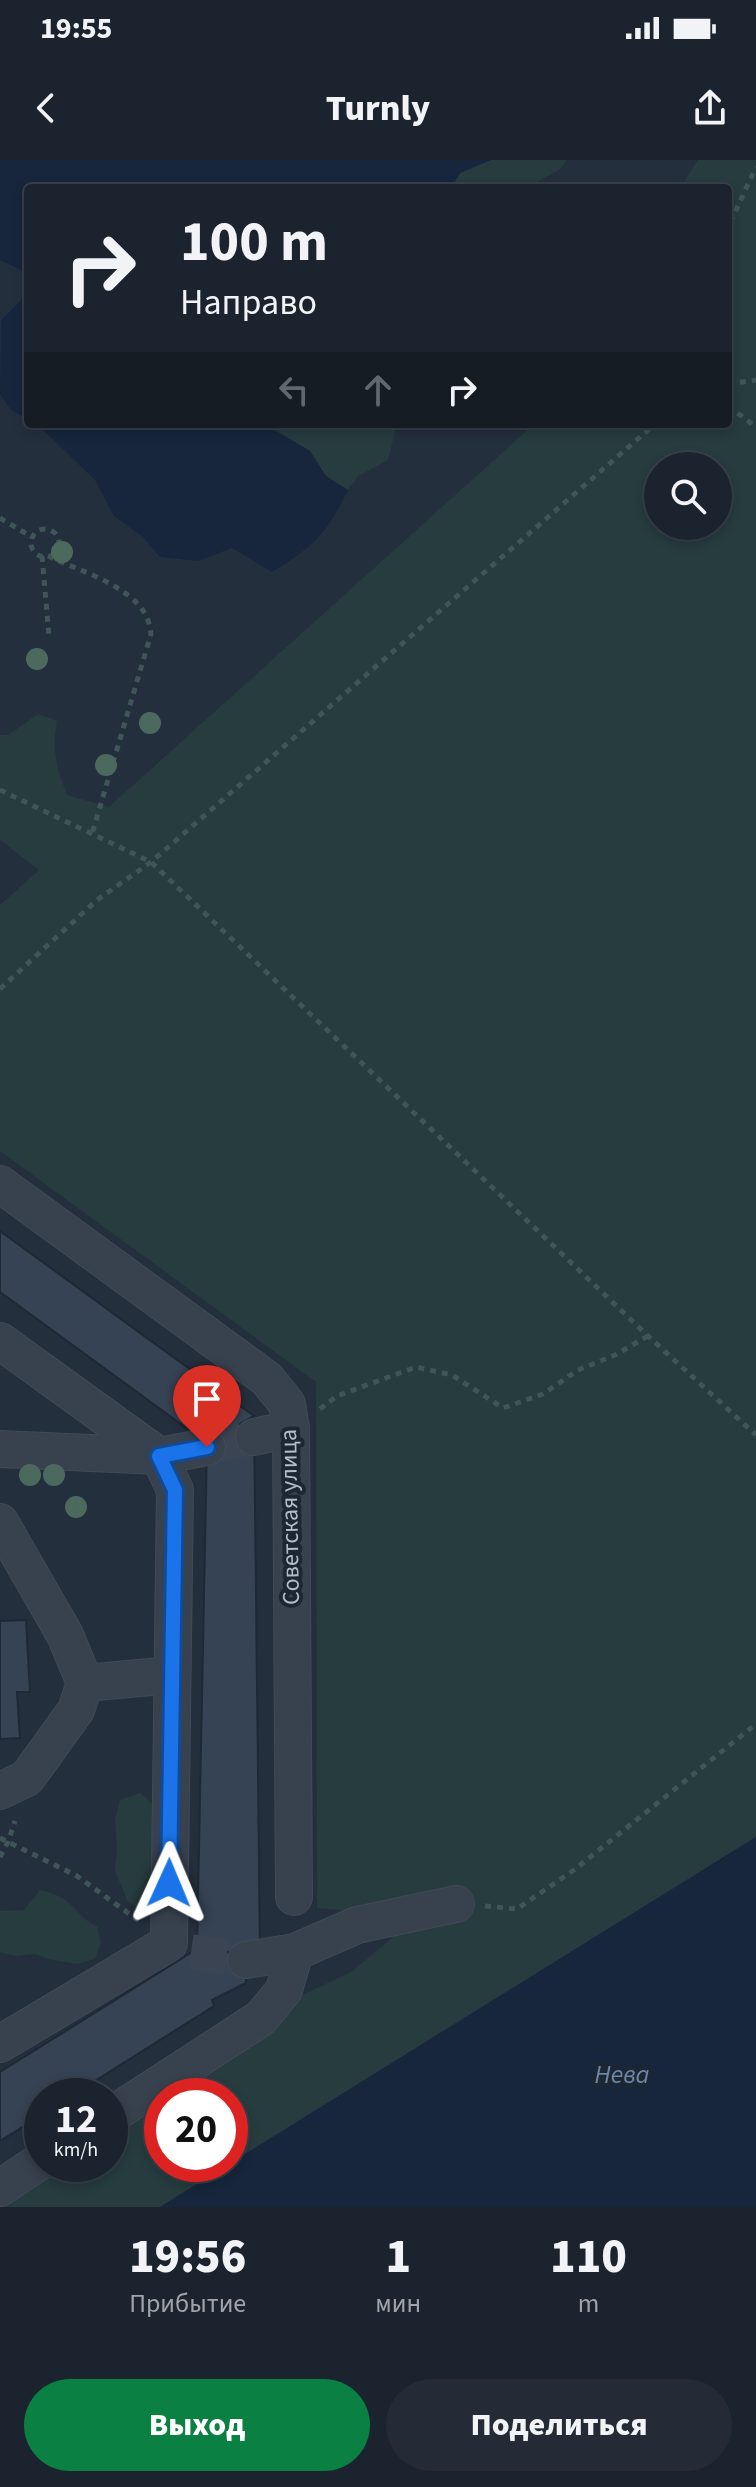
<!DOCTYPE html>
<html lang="ru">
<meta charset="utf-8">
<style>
:root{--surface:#1b232e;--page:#242b36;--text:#f1f3f6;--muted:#a0a4aa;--line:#39404a;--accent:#0b8043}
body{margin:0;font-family:"Source Sans 3",sans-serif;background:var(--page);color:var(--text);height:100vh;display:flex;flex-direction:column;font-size:30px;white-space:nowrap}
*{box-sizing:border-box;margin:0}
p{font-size:26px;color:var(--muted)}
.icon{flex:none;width:44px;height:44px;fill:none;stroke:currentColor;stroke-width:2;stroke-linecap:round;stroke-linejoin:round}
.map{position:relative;height:2047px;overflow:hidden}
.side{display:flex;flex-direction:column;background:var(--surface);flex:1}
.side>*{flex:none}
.guide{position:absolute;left:24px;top:24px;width:708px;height:244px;border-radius:8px;box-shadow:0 4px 12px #0003,0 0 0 2px var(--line);background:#1b232e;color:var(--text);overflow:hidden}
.tools{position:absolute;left:644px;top:292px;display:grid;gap:16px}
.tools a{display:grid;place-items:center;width:88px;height:88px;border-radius:50%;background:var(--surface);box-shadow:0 4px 12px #0003,0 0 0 2px var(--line);font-size:40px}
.speed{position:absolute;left:24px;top:1918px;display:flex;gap:16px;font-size:40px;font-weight:700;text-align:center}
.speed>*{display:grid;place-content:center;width:104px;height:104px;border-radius:50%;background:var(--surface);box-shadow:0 4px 12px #0003,0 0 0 2px var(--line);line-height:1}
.speed small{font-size:20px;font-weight:400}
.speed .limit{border:12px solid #d22;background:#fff;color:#111}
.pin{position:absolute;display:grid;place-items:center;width:68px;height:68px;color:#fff;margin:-82px -34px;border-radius:50% 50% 50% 0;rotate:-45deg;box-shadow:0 0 8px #0007}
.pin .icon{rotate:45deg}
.me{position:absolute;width:88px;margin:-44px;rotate:1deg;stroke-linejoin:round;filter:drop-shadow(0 0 6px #0008)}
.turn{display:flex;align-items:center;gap:28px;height:168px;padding:0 24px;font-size:36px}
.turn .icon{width:104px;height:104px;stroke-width:2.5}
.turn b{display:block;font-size:56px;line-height:68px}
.lanes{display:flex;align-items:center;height:76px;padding:0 24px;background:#0003;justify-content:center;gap:40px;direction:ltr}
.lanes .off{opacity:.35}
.eta{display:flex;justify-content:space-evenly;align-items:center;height:136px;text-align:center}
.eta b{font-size:48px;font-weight:800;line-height:56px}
.cta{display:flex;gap:16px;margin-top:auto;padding:16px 24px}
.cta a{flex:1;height:92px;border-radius:48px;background:var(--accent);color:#fff;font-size:32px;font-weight:800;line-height:92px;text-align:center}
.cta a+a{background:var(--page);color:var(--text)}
.status{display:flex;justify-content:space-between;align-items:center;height:56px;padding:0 40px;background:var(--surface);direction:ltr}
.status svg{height:22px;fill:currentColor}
header{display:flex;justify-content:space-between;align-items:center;height:104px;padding:0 24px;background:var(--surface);font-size:36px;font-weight:800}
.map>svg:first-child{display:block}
</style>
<div class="status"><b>19:55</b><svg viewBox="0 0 49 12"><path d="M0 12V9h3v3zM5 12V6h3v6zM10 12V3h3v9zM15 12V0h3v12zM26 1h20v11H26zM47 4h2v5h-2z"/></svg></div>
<header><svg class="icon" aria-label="back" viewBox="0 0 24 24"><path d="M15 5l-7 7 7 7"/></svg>Turnly<svg class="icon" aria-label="share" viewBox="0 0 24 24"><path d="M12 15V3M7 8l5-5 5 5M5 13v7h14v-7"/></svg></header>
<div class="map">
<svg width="756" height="2047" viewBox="0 0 756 2047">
<rect width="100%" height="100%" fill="#242f3e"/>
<g fill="#263c3f" fill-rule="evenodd">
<polygon points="491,0 567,0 559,10 526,28 451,28 460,13"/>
<path d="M698 0H756V1677L230 2003V1936H162V2004H228L160 2047H0V2029L42 2004H110V1960L304 1834 353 1811 417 1757 317 1748 316 1222 0 991V745L39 710 0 680V575H8L38 554 57 561C52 593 56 605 67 635L109 647 534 264H728V28H680ZM658 306H718V366H658Z"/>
<polygon points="264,264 397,264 388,300 358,316 348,330 326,317 310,291"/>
<path d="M140 1633C146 1638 154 1644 157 1652 163 1664 153 1726 149 1741L138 1748 128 1742 115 1711 117 1687 115 1660 120 1640Z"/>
<path d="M40 1730C51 1733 63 1736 71 1745 82 1755 83 1760 97 1766L101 1783 95 1799 77 1804 48 1799 36 1794 16 1796 0 1792V1751L24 1750Z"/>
</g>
<g fill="#17263c">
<path d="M0 0H491L460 13 451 28H28V63C19 72 22 86 28 96V259L11 250 0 234 1 160 24 137 28 113 0 100Z"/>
<path d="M37 264H264L310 291 326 316 348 330C327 374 313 387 272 412L232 388 198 401 160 397 143 377 114 356 95 320Z"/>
<polygon points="756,1677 756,2047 160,2047"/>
</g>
<g fill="#364354" stroke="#1f2835" stroke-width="2">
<polygon points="0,1071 254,1256 207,1283 0,1132"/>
<polygon points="254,1256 260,1792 245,1794 197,1789 207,1283"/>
<polygon points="26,1460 30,1532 17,1532 20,1578 0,1579 0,1461"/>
<polygon points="197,1789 245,1794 246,1823 212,1840 214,1846 71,1936 42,1936 42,1955 0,1981 0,1912"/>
</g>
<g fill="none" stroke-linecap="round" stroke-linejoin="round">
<g stroke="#3a4453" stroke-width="36" stroke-dasharray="36 18" stroke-linecap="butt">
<polyline points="207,1287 254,1277"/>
<polyline points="191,1792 246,1800"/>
</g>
<g stroke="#414a57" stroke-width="38">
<g id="minor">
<polyline points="0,1024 267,1219 287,1244 291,1269 294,1737"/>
<polyline points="0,1181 159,1296 175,1330 169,1783 0,1884"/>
<polyline points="254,1277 291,1269"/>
<polyline points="0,1289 159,1296 207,1287"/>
<polyline points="0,1362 65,1475 85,1523 76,1550 27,1618 0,1631"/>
<polyline points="85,1523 172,1515"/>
<polyline points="246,1800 295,1792 357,1765 456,1744"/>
<polyline points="110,1956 261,1858 284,1830 295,1792"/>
<polyline points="0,2028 42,2000"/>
</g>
</g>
<g stroke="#3f5557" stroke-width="5" stroke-dasharray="6 6" stroke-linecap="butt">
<polyline points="728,74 731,61 756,7"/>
<polyline points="728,224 756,220"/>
<polyline points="728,246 756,267"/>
<polyline points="0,358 32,377"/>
<circle cx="45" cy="383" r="14"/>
<polyline points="42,396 49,476"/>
<path d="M48 396C77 410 131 425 146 456 149 461 150 468 151 474L92 674"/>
<polyline points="0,630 151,702 648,1176 756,1275"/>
<polyline points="0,829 97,740 151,702 655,264"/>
<polyline points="320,1249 337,1236 416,1207 452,1215 503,1248 543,1234 578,1210 615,1195 648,1176"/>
<polyline points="0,1678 77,1716 139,1761"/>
<polyline points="0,1697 8,1682 15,1661"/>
<polyline points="485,1746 517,1749 574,1710 756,1564"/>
</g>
<use href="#minor" stroke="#38414e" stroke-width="36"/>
</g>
<g fill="#4b6a5d">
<circle cx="62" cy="392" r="11"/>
<circle cx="37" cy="499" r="11"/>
<circle cx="150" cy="563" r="11"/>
<circle cx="106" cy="605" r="11"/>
<circle cx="30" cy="1315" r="11"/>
<circle cx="54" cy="1315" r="11"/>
<circle cx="76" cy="1347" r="11"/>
</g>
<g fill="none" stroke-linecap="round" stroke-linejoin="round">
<g stroke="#114b97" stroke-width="20">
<polyline id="route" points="169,1723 175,1330 159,1296 207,1287"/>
</g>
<use href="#route" stroke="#1a73e8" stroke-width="14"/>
</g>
<g text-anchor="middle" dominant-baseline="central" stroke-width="8" stroke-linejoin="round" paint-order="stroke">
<g font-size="24" fill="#b4bcc9" stroke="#1d2633">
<text transform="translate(290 1357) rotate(-91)">Советская улица</text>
</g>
<g font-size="26" font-style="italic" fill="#6d86a8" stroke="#1d2633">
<text x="622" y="1914">Нева</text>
</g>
</g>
</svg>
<div class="tools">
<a><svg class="icon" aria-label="search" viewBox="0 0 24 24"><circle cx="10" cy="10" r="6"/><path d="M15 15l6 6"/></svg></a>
</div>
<div class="speed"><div>12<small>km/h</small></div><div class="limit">20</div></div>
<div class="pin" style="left:207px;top:1287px;background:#d93025"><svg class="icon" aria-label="arrive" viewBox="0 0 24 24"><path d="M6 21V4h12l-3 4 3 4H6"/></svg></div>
<svg class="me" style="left:169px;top:1723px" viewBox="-20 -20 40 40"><path d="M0-17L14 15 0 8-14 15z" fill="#1a73e8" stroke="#fff" stroke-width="4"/></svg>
<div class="guide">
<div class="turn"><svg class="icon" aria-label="right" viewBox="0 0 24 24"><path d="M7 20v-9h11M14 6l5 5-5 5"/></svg><div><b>100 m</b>Направо</div></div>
<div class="lanes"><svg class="icon off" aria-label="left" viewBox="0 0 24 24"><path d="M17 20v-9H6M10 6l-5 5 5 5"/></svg><svg class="icon off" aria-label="ahead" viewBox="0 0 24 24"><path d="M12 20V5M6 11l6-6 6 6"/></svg><svg class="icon" aria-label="right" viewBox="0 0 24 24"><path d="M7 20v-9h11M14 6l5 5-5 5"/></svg></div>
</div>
</div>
<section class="side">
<div class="eta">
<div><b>19:56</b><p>Прибытие</p></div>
<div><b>1</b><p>мин</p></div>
<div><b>110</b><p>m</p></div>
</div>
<div class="cta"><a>Выход</a><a>Поделиться</a></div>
</section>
